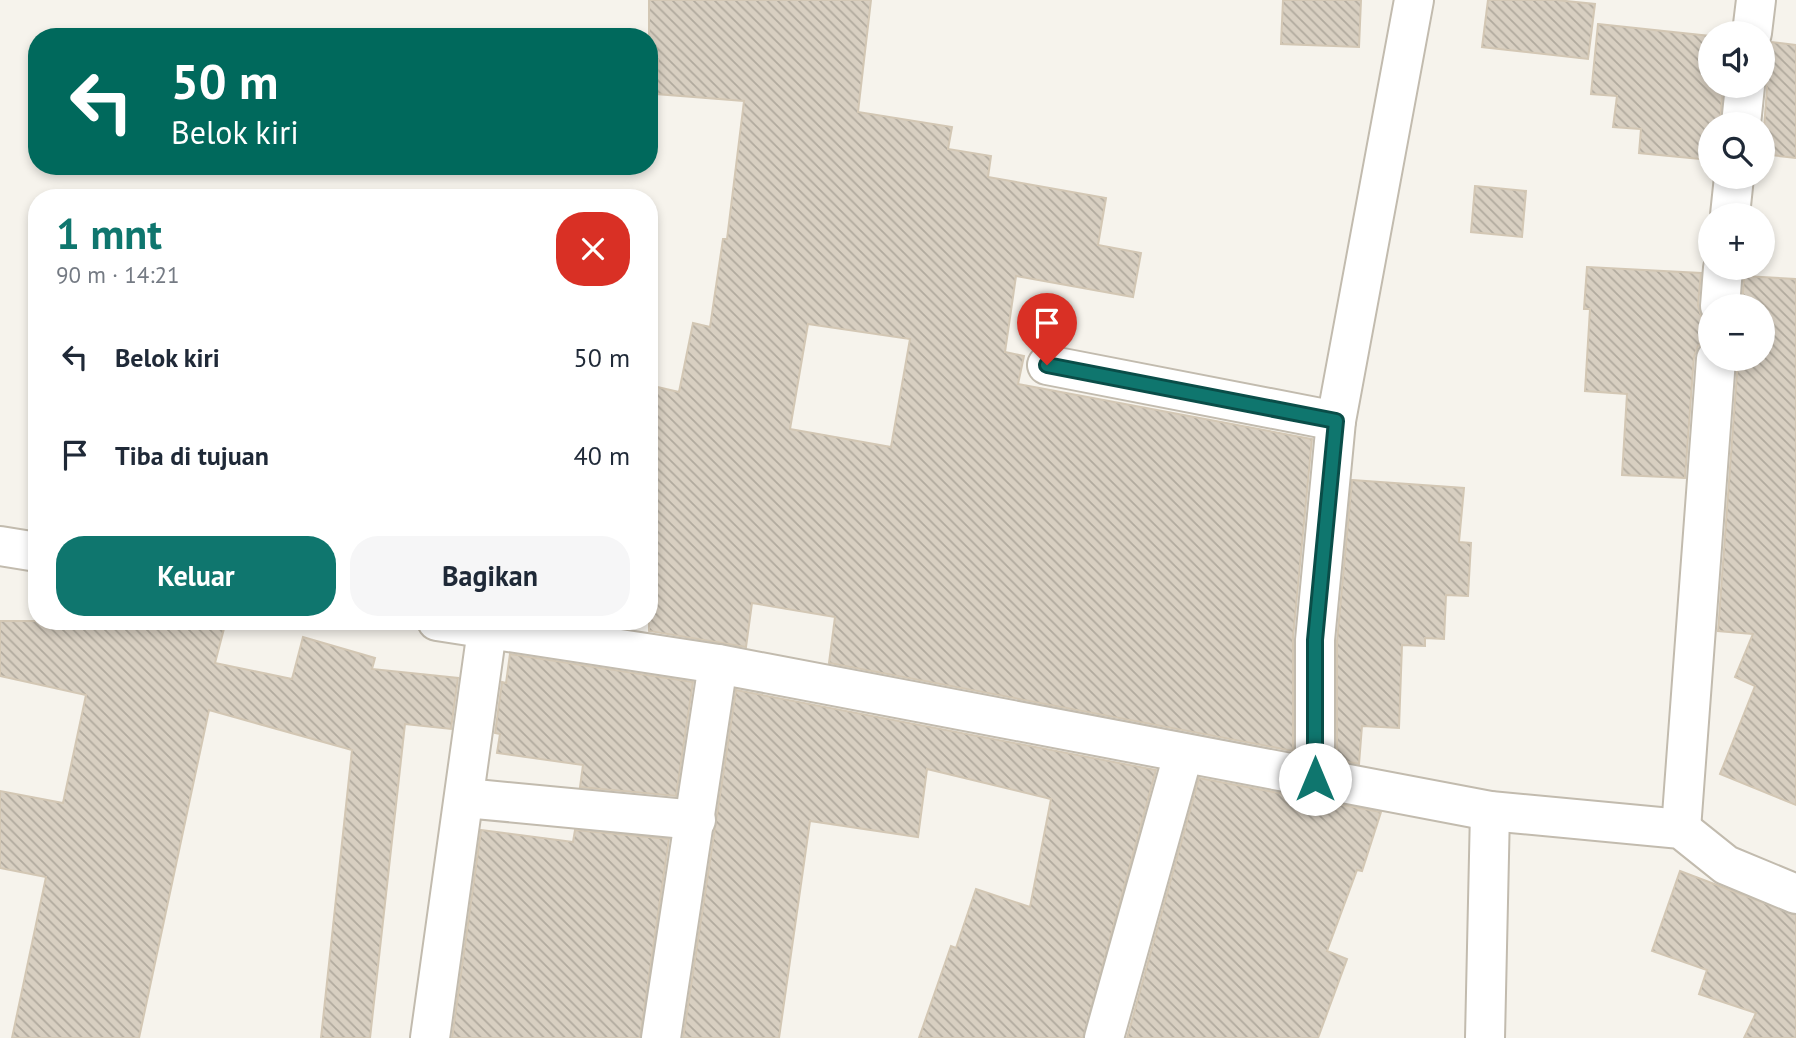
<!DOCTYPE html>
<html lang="id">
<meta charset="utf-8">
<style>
:root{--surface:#fff;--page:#f6f6f7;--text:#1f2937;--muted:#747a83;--accent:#0f766e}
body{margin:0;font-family:"PT Sans",sans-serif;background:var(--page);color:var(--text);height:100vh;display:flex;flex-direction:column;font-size:26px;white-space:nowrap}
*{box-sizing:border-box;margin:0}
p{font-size:23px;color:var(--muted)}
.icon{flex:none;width:38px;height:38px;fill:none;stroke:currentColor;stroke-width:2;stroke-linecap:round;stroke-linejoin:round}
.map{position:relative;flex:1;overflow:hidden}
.details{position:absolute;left:28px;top:189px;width:630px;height:441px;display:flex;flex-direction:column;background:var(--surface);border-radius:28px;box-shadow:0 4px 10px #0003}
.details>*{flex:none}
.hud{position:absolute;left:28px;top:28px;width:630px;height:147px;border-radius:28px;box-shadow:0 4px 10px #0003;background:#00695c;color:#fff;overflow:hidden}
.tools{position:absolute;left:1698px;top:21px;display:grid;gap:14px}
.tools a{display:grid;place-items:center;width:77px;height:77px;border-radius:50%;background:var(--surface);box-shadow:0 4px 10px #0003;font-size:35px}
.pin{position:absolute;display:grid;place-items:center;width:60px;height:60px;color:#fff;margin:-72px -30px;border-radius:50% 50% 50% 0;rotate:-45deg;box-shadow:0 0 7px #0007}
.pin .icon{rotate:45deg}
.me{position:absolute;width:77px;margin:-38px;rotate:0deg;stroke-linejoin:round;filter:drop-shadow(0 0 5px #0008)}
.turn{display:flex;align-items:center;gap:24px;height:147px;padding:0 28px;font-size:32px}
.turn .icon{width:91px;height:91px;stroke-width:2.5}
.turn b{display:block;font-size:49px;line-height:60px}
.round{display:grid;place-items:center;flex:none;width:74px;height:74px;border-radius:28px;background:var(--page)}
.headline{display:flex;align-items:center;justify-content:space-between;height:119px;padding:0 28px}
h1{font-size:42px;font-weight:800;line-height:52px;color:var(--accent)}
.primary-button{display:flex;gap:14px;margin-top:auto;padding:14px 28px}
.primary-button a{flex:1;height:80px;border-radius:28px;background:var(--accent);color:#fff;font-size:28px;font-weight:800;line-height:80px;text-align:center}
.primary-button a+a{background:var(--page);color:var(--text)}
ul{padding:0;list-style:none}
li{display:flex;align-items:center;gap:21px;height:98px;padding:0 28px}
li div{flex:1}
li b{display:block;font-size:26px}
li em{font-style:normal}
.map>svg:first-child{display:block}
</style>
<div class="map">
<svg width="1796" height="1038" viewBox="0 0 1796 1038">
<defs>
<pattern id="building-back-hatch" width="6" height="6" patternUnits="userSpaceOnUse" patternTransform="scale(1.75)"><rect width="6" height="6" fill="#d8cfc1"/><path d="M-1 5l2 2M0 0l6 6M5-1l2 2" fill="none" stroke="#b1aa9e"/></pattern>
</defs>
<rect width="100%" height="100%" fill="#f6f3ec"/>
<g fill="url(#building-back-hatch)" stroke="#d3c7b4" stroke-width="2" fill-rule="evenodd">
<path d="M649 0H871L858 112 952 127 948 149 991 156 988 177 1106 198 1098 245 1141 253 1133 297 1016 276 1005 352 1024 356 1018 384 1312 439 1293 638V751L829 663 835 617 752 603 746 647 649 631V385L679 392 693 323 710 327 723 239H727L744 101 656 94 658 60 649 59ZM808 324 910 339 891 447 790 429Z"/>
<polygon points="1283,0 1361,0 1359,47 1281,44"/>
<polygon points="1488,0 1556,0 1595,4 1588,59 1482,47"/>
<polygon points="1598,24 1710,36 1710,86 1723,86 1720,124 1710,124 1710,160 1639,153 1641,129 1613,127 1617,96 1591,94"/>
<polygon points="1771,42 1796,45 1796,158 1762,154 1767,88 1762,74 1762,52"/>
<polygon points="1475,186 1526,191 1522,237 1471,232"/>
<polygon points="1587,267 1701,273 1698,305 1701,316 1710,325 1710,339 1698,346 1694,357 1685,478 1622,475 1627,394 1585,391 1590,309 1584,309"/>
<polygon points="1744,276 1796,279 1796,805 1720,774 1755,686 1735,677 1753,634 1718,631 1738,359 1762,359 1762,306 1742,306"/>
<polygon points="1352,480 1464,488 1459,542 1471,543 1468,596 1446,595 1444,639 1425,638 1425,646 1402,645 1399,728 1362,726 1359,764 1337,760 1337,641"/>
<polygon points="0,621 226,621 215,663 292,679 303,637 375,658 372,669 458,678 451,729 405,724 370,1038 321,1038 352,750 209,710 139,1038 12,1038 46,877 0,868 0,791 63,803 86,695 0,676"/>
<polygon points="510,654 693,682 676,796 580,787 583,765 497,753 500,734 495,733 502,682 506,683"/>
<polygon points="736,690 1156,770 1083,1038 919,1038 951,946 956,948 976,889 1030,907 1051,799 927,769 918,837 810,821 779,1038 683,1038"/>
<polygon points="1199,778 1381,812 1362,871 1357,870 1327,951 1347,959 1318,1038 1127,1038"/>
<polygon points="481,830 573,842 575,830 669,839 640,1038 452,1038"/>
<polygon points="1680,871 1796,915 1796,1038 1744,1038 1756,1013 1699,994 1707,970 1652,951"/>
</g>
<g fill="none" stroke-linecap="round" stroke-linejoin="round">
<g stroke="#c2bbae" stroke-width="42">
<g id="minor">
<polyline points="1752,33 1756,0"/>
<polyline points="1741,124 1745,86"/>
<polyline points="1730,215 1734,177"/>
<polyline points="1720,306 1723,268"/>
<polyline points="1047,365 1336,421"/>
<polyline points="0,546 37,552"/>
<polyline points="437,621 718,664 1490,811 1681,829 1726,865 1796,894"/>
<polyline points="1315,779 1315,640 1336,421 1414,0"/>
<polyline points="465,798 696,820"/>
<polyline points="1681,829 1716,359"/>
<polyline points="430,1038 487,630"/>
<polyline points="661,1038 718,664"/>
<polyline points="1104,1038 1183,755"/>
<polyline points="1485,1038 1490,811"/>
</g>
</g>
<use href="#minor" stroke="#fff" stroke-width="38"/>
</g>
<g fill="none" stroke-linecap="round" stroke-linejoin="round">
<g stroke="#0a4d48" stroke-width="18">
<polyline id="route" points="1047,365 1336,421 1315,640 1315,779"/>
</g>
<use href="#route" stroke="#0f766e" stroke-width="12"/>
</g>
</svg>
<div class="tools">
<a><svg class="icon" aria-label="sound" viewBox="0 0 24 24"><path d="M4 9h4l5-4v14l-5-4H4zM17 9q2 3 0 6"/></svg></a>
<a><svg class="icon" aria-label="search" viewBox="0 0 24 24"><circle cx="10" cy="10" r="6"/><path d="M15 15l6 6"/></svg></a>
<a>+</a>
<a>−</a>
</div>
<div class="pin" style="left:1047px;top:365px;background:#d93025"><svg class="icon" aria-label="arrive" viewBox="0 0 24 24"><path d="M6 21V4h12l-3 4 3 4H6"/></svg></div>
<svg class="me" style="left:1315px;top:779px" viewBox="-20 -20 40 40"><circle r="19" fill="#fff"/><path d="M0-13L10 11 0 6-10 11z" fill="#0f766e"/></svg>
<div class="hud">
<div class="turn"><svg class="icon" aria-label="left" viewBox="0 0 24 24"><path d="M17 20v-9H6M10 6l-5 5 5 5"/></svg><div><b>50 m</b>Belok kiri</div></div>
</div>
<section class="details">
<div class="headline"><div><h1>1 mnt</h1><p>90 m · 14:21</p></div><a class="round" style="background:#d93025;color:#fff"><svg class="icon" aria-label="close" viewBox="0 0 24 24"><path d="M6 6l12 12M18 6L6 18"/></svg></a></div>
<ul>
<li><svg class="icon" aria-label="left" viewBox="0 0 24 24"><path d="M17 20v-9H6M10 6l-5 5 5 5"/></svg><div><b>Belok kiri</b></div><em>50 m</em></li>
<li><svg class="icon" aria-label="arrive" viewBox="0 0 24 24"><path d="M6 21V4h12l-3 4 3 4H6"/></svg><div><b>Tiba di tujuan</b></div><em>40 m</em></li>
</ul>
<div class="primary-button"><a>Keluar</a><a>Bagikan</a></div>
</section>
</div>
